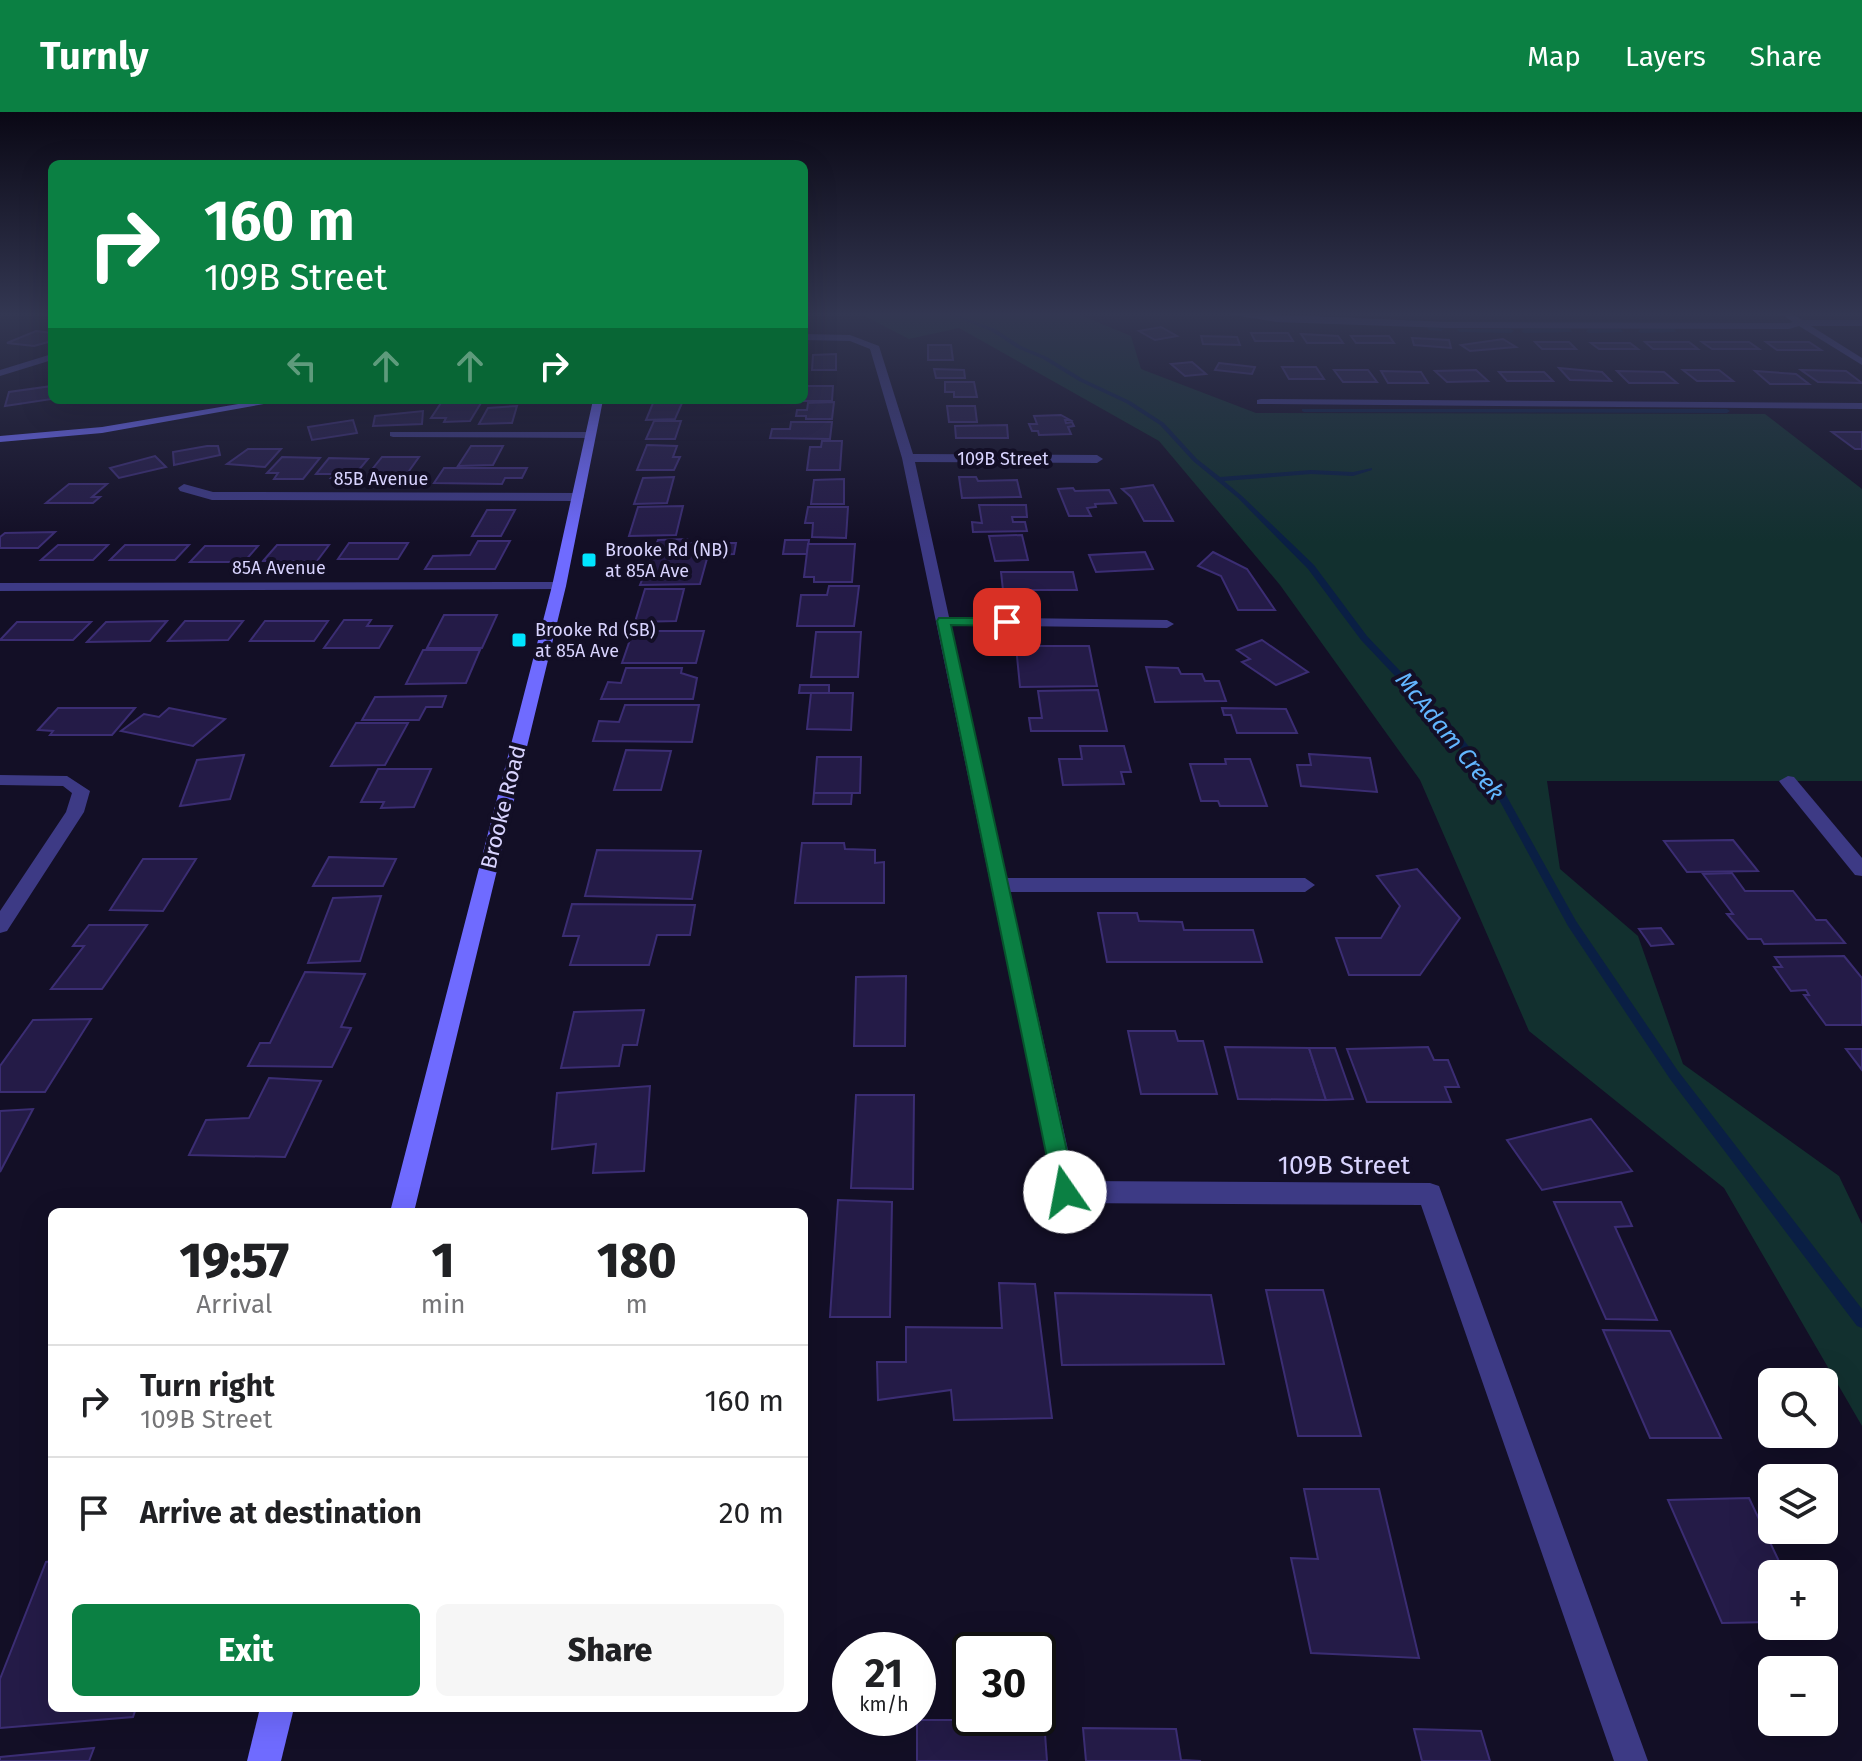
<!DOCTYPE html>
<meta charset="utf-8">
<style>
:root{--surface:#fff;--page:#f6f6f6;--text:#202124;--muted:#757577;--line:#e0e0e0;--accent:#0b8043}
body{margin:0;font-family:"Fira Sans",sans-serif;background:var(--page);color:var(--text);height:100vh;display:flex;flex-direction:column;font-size:30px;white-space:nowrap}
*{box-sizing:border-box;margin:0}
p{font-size:26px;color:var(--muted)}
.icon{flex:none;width:44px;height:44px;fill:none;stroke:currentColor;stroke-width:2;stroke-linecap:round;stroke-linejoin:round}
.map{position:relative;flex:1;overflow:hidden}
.side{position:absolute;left:48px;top:1096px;width:760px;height:504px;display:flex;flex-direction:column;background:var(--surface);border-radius:12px;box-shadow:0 8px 32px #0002}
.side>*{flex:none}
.top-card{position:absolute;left:48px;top:48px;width:760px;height:244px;border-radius:12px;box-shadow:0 8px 32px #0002;background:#0b8043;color:#fff;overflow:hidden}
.fabs{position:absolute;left:1758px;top:1256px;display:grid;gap:16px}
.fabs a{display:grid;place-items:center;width:80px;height:80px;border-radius:12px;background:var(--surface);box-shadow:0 8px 32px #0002;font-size:40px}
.speed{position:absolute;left:832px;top:1520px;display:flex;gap:16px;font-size:40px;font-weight:700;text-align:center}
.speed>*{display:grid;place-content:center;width:104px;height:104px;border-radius:50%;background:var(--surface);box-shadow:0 8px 32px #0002;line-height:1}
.speed small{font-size:20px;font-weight:400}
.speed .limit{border:4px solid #111;border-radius:12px;background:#fff;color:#111}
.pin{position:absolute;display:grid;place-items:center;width:68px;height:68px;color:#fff;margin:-34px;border-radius:16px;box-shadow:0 4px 12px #0006}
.me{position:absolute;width:88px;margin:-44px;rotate:348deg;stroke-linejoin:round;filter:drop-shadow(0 0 6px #0008)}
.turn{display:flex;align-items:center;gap:28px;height:168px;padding:0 24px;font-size:36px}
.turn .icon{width:104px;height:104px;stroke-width:2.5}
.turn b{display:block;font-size:56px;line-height:68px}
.lanes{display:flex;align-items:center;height:76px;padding:0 24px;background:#0003;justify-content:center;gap:40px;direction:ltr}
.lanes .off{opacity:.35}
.eta{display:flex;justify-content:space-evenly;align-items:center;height:136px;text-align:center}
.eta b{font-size:48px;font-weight:800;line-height:56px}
.button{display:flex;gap:16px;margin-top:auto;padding:16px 24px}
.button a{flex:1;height:92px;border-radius:12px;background:var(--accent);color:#fff;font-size:32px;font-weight:800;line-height:92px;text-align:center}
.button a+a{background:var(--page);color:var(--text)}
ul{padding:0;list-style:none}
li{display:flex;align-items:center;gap:24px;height:112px;padding:0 24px;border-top:2px solid var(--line)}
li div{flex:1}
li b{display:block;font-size:30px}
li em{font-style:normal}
header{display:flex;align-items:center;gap:48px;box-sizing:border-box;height:112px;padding:0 40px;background:var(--accent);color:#fff}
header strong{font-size:38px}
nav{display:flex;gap:44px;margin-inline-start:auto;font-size:28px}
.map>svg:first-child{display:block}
</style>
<header>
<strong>Turnly</strong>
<nav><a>Map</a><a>Layers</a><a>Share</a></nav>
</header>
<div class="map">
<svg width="1862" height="1649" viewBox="0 0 1862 1649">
<rect width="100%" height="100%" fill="#130f26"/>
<polygon fill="#12302f" points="857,200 1073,200 1131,224 1141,257 1256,301 1765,302 1862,377 1862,669 1547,669 1560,757 1638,824 1683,952 1839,1064 1862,1112 1862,1314 1724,1076 1529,919 1420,668 1280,473 1159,329 959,216 909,227"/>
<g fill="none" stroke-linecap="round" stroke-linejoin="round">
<g fill="#0a1f44" fill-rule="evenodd">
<polygon points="944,200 950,200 995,217 1021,234 1047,245 1083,267 1130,289 1164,311 1197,347 1220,365 1311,358 1353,360 1372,356 1372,358 1353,364 1311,362 1224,369 1242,384 1314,453 1367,524 1456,618 1506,683 1576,809 1678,959 1862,1197 1862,1216 1857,1214 1670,967 1568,814 1497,684 1450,622 1361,528 1308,457 1238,386 1193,349 1160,313 1126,291 1079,269 1043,247 1017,236 991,219"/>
<polygon points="1427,215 1444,217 1441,219 1429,218"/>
<polygon points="1457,217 1511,217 1514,219 1511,221 1459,220"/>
<polygon points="1570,217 1572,220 1524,221 1521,219 1524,217"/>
<polygon points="1621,217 1623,220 1589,221 1586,219 1589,217"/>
<polygon points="1674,217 1676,220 1641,221 1638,219 1641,217"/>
<polygon points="1302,297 1727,297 1730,299 1727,301 1304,300 1302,299"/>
</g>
</g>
<g fill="#241b47" stroke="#3b2d73" stroke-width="2">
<polygon points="1161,215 1177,224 1155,228 1139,219"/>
<polygon points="36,219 52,221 52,229 34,234 7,231"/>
<polygon points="1251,221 1288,221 1293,229 1255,229"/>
<polygon points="1301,222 1338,224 1343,231 1307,231"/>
<polygon points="1201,224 1237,225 1240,233 1203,232"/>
<polygon points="1351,224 1389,224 1394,231 1356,231"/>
<polygon points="1412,226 1449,228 1451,236 1414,233"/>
<polygon points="1503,227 1516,235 1470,239 1461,233"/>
<polygon points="1535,230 1569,230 1576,237 1542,237"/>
<polygon points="1645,230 1689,230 1698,237 1653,237"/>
<polygon points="1702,230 1749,230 1759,237 1712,237"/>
<polygon points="1766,230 1809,230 1821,238 1777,238"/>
<polygon points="1591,231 1630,231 1638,237 1599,237"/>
<polygon points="928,233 951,233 953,248 928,248"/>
<polygon points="836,242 836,258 812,258 813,243"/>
<polygon points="1192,250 1206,262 1185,264 1171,252"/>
<polygon points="1219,251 1255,255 1252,262 1215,258"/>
<polygon points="1282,255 1316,255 1324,267 1289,267"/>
<polygon points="1559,256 1602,260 1611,269 1570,268"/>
<polygon points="934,257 964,258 965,266 936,266"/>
<polygon points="1334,258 1368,258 1377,270 1343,270"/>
<polygon points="1476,258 1488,269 1447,270 1435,259"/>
<polygon points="1683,258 1719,258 1733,269 1697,269"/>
<polygon points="1801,258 1846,259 1862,271 1818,270"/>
<polygon points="1381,259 1421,260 1428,271 1388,271"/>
<polygon points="1617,259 1664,260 1677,271 1629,271"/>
<polygon points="1755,259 1796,262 1809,272 1770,272"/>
<polygon points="1499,260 1544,260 1553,269 1507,269"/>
<polygon points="945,270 974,270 977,285 954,285 954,280 945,280"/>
<polygon points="52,274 52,287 5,294 9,280"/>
<polygon points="805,274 833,274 832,289 803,289"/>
<polygon points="834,290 832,307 806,307 806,304 796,304 797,298 807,298 808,291"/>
<polygon points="441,291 481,291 470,309 444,310 446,306 431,306"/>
<polygon points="653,291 682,291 675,307 646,308"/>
<polygon points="517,294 512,311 479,312 488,296"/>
<polygon points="947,294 975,294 977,310 949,310"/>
<polygon points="423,299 422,312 373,314 375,304"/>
<polygon points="1061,303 1070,308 1065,308 1066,311 1072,310 1074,314 1068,315 1071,322 1039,323 1038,319 1032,319 1029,312 1037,312 1034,304"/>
<polygon points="353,308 357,321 312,328 308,315"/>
<polygon points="654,309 681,309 675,327 646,327"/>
<polygon points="791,310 832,310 830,327 770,326 772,317 790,317"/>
<polygon points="1007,313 1008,326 956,326 955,314"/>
<polygon points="1832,320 1862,320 1862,337 1855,337"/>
<polygon points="822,329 842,329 840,358 807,358 810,335 821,335"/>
<polygon points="647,333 677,334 673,345 680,345 674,358 637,358"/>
<polygon points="207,334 218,334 220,343 174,353 173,340"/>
<polygon points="471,334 503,334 493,353 458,354"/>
<polygon points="248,337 281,337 265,355 227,352"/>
<polygon points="155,344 166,355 119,366 110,356"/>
<polygon points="282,345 320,346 303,367 274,367 278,361 267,361"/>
<polygon points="382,345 419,345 404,366 376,366 380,360 370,360"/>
<polygon points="329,346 368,347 352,366 331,366 335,362 316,362"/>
<polygon points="444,356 527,356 522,366 505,366 502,372 434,371"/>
<polygon points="674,365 667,391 634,392 643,366"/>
<polygon points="959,365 976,365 978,369 1017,368 1021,385 962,386"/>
<polygon points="844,367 844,392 811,392 814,368"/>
<polygon points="69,372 107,372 92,385 100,385 93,391 46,391"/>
<polygon points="1153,373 1173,409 1144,409 1131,385 1122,377"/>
<polygon points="1073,376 1075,379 1109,378 1116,391 1095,392 1096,395 1087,396 1091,404 1069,404 1058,377"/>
<polygon points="979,393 1026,393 1027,405 1012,405 1013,410 1025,410 1027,419 973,420 972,410 982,411"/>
<polygon points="683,394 676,423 629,424 638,395"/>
<polygon points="808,395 848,395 846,426 812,425 813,411 805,411"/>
<polygon points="487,398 515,398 501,424 472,424"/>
<polygon points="55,420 38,436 0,436 0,425 5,421"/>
<polygon points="1022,423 1028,448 995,449 989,424"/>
<polygon points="687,427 686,431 736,431 734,442 708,443 700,472 640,473 658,428"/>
<polygon points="785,428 809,428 807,442 783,442"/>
<polygon points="478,429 510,429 495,457 425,457 433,444 470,443"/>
<polygon points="349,431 408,431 398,447 338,447"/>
<polygon points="808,432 855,432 852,470 814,470 814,465 804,465"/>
<polygon points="58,433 108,433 93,448 41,448"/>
<polygon points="125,433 189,433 175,448 110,448"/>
<polygon points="277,433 329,433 317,449 263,449"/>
<polygon points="205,434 258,434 244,450 190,450"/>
<polygon points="1145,440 1153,457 1096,460 1089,443"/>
<polygon points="1213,440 1247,457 1275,498 1238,498 1221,464 1198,454"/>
<polygon points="1001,460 1073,460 1077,478 1003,478"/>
<polygon points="829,474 859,474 854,514 797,514 801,483 827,483"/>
<polygon points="645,477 684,477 676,509 635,510"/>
<polygon points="444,503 497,503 482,536 427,536"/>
<polygon points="344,508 371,508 367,514 392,514 379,536 324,536"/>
<polygon points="167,509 150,529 87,530 106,510"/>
<polygon points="185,509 243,509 228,528 168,529"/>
<polygon points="265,509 328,509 314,529 250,529"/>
<polygon points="17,510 91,510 73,528 0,528"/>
<polygon points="633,519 704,519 696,551 622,551"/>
<polygon points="816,520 861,520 858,565 811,565"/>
<polygon points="1262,528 1308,560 1276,573 1242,550 1250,547 1237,538"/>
<polygon points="1016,534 1089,534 1097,574 1020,575"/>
<polygon points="423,538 480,538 466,571 406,572"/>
<polygon points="1146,555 1178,556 1181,562 1202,562 1205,569 1219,569 1226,589 1155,590"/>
<polygon points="626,556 682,556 681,561 697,566 693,587 601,587 608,570 621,571"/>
<polygon points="800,573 829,573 829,581 799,581"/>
<polygon points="1098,578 1107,619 1031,619 1029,606 1042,606 1038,579"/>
<polygon points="811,581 853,581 851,618 807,617"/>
<polygon points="446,584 442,595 426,595 419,608 362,608 375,585"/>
<polygon points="625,593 699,593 692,630 593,629 599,609 619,610"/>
<polygon points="58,596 135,596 112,623 50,623 53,619 38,618"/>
<polygon points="169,596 225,607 193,634 121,619 144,602 159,605"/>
<polygon points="1222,596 1286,597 1297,621 1237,621 1231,603 1224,603"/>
<polygon points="356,611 408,611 385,653 331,654"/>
<polygon points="1080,634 1124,634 1131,660 1121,660 1124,672 1063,673 1059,647 1082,647"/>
<polygon points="626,638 671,639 661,678 614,678"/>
<polygon points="1309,642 1370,646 1377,680 1301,674 1297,653 1311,653"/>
<polygon points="244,643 230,687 180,694 197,648"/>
<polygon points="817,645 861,645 860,681 814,681"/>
<polygon points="1225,647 1250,647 1267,694 1220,694 1218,689 1201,689 1190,652 1226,652"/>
<polygon points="378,657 431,657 414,695 381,696 384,690 361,690"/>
<polygon points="814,681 852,681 851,692 813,692"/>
<polygon points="1733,728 1758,759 1687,760 1664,729"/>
<polygon points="802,731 844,731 845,737 875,738 875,751 884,750 884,791 795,791"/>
<polygon points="597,738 701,739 692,787 585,784"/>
<polygon points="329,745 396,747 383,774 313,774"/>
<polygon points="143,747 196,747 163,799 110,798"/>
<polygon points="1417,757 1460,806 1420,863 1349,863 1336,826 1381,826 1400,794 1377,764"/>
<polygon points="1732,761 1745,779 1793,779 1816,808 1826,808 1845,831 1764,832 1761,827 1748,827 1727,802 1733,802 1703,762"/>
<polygon points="381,784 360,849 308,851 333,786"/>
<polygon points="572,792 695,793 690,823 657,823 649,853 570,853 579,824 563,824"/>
<polygon points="1098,801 1137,801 1139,809 1182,810 1184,818 1253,818 1262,850 1107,850"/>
<polygon points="89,813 147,813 102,877 51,877 84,834 73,834"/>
<polygon points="1661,816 1673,832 1651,834 1639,817"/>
<polygon points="1844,844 1862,866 1862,913 1826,913 1804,883 1809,883 1806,878 1791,879 1774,855 1782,855 1775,845"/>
<polygon points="305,860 365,862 341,915 351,916 332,955 248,954 260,931 270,931"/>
<polygon points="906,864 905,934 854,934 856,865"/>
<polygon points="644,898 637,933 623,933 619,954 561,956 574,900"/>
<polygon points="91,907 45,980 0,980 0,954 33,908"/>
<polygon points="1128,919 1175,919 1178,929 1203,929 1217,982 1141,982"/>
<polygon points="1225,935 1309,936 1326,988 1238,987"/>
<polygon points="1428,935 1434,948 1448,948 1459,975 1445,975 1451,990 1367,990 1347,937"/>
<polygon points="1309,936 1335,936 1353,987 1326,988"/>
<polygon points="1846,937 1862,937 1862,958"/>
<polygon points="269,966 321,969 285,1045 189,1043 206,1008 249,1006"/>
<polygon points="650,974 644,1059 593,1061 596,1032 552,1037 557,981"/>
<polygon points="856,983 914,983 913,1077 851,1076"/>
<polygon points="33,997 0,1060 0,999"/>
<polygon points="1591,1007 1632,1059 1542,1078 1507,1028"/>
<polygon points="838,1088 892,1090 890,1205 830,1205"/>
<polygon points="1554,1090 1621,1090 1632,1114 1615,1115 1657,1208 1606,1207"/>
<polygon points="999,1171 1035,1172 1052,1306 954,1308 951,1278 878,1288 877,1250 906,1250 906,1215 1002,1216"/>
<polygon points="1266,1178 1323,1178 1361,1324 1298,1324"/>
<polygon points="1055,1181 1211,1183 1224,1252 1062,1253"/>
<polygon points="1603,1218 1670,1219 1721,1326 1650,1326"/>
<polygon points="1304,1377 1379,1377 1419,1546 1311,1541 1291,1446 1318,1447"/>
<polygon points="1749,1386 1785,1462 1772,1462 1772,1510 1722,1511 1668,1388"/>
<polygon points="52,1449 52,1596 136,1596 133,1605 0,1616 0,1567 46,1450"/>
<polygon points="917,1608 1044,1608 1047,1649 917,1649"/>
<polygon points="1083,1616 1176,1617 1181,1648 1201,1649 1086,1649"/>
<polygon points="1414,1617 1481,1619 1490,1649 1422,1649"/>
<polygon points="94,1636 89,1649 0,1649 0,1645"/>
</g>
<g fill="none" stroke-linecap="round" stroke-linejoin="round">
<polygon fill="#3d3a85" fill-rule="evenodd" points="390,320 590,320 595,323 590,326 393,325 390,324"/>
<g fill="#3d3a85" fill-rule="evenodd">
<polygon points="1215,200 1447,210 1789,211 1793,210 1778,200 1789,200 1802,208 1862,208 1862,214 1811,214 1862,246 1862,253 1799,214 1789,217 1447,216 1276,210"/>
<polygon points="804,222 850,223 879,234 913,342 1097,343 1103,347 1097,351 915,350 949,505 1167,508 1174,512 1167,516 951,513 1007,766 1305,766 1315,773 1305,780 1010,780 1075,1069 1430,1071 1439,1074 1648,1649 1614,1649 1421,1093 1065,1091 1056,1088 902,346 870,237 850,229 804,228"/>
<polygon points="52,242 52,248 0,264 0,258"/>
<polygon points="1261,287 1862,291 1862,297 1257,292 1257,288"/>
<polygon points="184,372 213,380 578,381 584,385 578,389 212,388 180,379 178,376"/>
<polygon points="559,470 566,474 564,477 0,479 0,471"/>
<polygon points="0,663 67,664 90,679 84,700 7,819 0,821 0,799 66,700 72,681 63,674 0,673"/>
<polygon points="1788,664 1794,665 1862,746 1862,764 1855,763 1782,673 1779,669"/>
</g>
<g fill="#6f6bff" fill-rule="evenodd">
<polygon points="262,288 286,288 102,321 0,330 0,324 102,315"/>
<polygon points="593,288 603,288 566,474 414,1100 390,1100 552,474"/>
<polygon points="260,1596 294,1596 281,1649 247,1649"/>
</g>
</g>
<linearGradient id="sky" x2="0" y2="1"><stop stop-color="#0a0815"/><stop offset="0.47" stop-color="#333752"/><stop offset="1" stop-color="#333752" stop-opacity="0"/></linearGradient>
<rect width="1862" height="430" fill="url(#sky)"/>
<polygon fill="#0b8043" stroke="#07532c" stroke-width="2" points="939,506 1007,506 1014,510 1007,514 951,513 1076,1080 1073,1087 1065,1090 1058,1087 1054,1080 937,509"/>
<g fill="#00e5ff" stroke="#130f26" stroke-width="3">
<rect x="581" y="440" width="16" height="16" rx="4"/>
<rect x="511" y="520" width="16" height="16" rx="4"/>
</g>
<g text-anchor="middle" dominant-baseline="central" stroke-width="8" stroke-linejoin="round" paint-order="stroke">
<g font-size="18" fill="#d9d4ff" stroke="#130f26">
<text x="1003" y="347">109B Street</text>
<text x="381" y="367">85B Avenue</text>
<text x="279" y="456">85A Avenue</text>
</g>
<g font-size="18" fill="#d9d4ff" stroke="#130f26" text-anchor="start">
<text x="605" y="438">Brooke Rd (NB)<tspan x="605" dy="21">at 85A Ave</tspan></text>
<text x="535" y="518">Brooke Rd (SB)<tspan x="535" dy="21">at 85A Ave</tspan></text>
</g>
<g font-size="22" fill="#d9d4ff" stroke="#130f26">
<text transform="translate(503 695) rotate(-76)">Brooke Road</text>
</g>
<g font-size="24" font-style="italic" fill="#62b6ff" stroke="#130f26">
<text transform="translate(1450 624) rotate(51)">McAdam Creek</text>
</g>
<g font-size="26" fill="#d9d4ff" stroke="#130f26">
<text x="1344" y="1053">109B Street</text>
</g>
</g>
</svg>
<div class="fabs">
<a><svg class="icon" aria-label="search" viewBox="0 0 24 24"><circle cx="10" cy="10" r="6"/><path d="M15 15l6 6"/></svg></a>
<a><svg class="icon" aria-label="layers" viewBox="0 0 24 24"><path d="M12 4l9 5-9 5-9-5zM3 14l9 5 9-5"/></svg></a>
<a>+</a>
<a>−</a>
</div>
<div class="speed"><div>21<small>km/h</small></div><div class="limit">30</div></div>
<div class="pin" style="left:1007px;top:510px;background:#d93025"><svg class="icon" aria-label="arrive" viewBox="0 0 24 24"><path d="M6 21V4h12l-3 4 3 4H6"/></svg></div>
<svg class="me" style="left:1065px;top:1080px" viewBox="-20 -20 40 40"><circle r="19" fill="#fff"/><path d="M0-13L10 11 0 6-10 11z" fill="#0b8043"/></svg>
<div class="top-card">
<div class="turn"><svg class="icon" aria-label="right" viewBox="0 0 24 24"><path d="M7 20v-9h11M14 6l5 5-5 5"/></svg><div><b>160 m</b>109B Street</div></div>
<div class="lanes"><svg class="icon off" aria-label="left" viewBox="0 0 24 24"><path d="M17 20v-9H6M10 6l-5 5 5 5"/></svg><svg class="icon off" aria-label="ahead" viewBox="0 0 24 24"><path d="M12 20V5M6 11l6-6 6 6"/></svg><svg class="icon off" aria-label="ahead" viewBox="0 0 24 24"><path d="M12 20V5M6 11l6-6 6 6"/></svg><svg class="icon" aria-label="right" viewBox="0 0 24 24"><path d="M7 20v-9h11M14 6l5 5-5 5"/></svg></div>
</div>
<section class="side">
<div class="eta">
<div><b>19:57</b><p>Arrival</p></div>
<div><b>1</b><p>min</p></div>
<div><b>180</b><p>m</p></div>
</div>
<ul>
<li><svg class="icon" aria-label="right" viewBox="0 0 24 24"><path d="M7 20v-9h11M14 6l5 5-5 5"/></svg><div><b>Turn right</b><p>109B Street</p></div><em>160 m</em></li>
<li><svg class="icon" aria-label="arrive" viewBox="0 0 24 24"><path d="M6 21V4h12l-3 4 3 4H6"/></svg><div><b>Arrive at destination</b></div><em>20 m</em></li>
</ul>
<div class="button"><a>Exit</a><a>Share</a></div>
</section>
</div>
